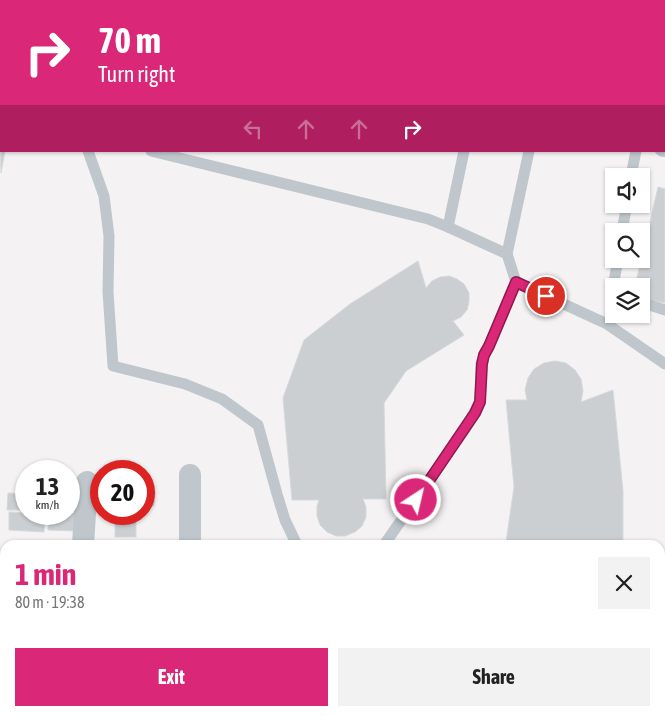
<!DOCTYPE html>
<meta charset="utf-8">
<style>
:root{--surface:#fff;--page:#f2f2f2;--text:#222;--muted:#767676;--accent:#db2777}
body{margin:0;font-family:"Asap Condensed",sans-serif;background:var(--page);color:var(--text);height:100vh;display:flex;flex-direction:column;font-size:19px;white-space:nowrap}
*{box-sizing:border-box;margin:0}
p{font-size:16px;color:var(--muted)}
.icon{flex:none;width:28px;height:28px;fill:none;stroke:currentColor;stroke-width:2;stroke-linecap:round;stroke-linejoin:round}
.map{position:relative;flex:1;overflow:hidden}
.side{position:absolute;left:0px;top:540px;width:665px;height:176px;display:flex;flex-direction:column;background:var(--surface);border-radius:15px 15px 0 0;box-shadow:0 1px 4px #0004}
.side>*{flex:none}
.banner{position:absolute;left:0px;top:0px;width:665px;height:152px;box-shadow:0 1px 4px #0004;background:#db2777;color:#fff;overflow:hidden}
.buttons{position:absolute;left:605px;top:168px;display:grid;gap:10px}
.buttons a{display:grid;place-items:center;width:45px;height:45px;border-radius:0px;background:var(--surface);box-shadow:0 1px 4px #0004;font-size:25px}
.speed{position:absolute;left:15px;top:460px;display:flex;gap:10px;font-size:25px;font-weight:700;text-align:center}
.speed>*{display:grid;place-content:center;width:65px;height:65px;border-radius:50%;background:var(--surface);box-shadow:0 1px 4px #0004;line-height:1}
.speed small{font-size:12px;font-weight:400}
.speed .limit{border:8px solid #d22;background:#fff;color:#111}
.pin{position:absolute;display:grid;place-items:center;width:42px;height:42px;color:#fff;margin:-21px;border:2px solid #fff;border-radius:50%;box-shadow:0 1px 5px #0007}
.me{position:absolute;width:55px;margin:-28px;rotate:35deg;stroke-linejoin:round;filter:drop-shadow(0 0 4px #0008)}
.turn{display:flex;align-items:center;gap:18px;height:105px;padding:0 15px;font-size:22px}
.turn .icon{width:65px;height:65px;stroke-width:2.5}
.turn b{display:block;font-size:35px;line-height:42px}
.lanes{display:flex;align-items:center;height:48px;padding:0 15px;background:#0003;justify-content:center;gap:25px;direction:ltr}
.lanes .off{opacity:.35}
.round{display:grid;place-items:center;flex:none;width:52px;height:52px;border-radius:0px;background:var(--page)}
.summary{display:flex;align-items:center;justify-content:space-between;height:85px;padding:0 15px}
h1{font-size:30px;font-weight:700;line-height:38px;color:var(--accent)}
.cta{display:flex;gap:10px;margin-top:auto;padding:10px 15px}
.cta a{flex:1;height:58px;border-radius:0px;background:var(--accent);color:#fff;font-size:20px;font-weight:700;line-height:58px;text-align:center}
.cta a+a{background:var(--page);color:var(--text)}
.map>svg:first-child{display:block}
</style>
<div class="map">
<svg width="665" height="716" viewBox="0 0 665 716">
<rect width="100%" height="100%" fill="#f4f2f2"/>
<g fill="#cccfd2" stroke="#d6d9dc">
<rect x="287" y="0" width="32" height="1"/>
<rect x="366" y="0" width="47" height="1"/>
<rect x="515" y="0" width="56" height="1"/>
<rect x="611" y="0" width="45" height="1"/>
<polygon points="0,135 1,136 1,151 5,151 1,173"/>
<polygon points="658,187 665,189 665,303 641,298 641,286 635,286"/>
<polygon points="418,261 426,288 432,281 440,277 449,276 457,279 464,284 469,293 469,302 467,310 461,317 453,321 464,335 406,371 384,403 386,499 363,499 366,507 366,517 362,526 355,532 345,536 336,536 327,532 320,525 317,516 317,506 319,500 292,500 283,398 304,340 350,304"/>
<polygon points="555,361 566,363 575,370 581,379 583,391 581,402 613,390 623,491 623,545 502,545 506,542 514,487 506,400 527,400 525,390 528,378 534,369 544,363"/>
<polygon points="69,489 74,490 74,505 69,505"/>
<polygon points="144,492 155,492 154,506 144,506"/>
<polygon points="8,493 26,494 26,510 7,510"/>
<polygon points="9,512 45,514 44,532 9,530"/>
<polygon points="76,513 75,531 48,530 49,514"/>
<rect x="115" y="514" width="21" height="23"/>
<rect x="104" y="543" width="24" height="2"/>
<rect x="0" y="573" width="5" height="24"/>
<rect x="0" y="670" width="5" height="26"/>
<rect x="33" y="711" width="34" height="5"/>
<polygon points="140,711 181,711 181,715 140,714"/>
<polygon points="250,711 280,711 251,714"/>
<rect x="0" y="713" width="25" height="3"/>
</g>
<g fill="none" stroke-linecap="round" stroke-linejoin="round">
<g stroke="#bfc7cc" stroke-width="11">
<polyline points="505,1 505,0"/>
<polyline points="88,151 104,196 109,236 108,292 113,366 185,384 222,399 258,425 277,494 285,520 297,545"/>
<polyline points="151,151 428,219 448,227 507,254 516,282 607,324 665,364"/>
<polyline points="631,176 636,151"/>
<polyline points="448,227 464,151"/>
<polyline points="622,231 627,204"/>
<polyline points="507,254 529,151"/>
<polyline points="614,293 612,293 618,259"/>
<polyline points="641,302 665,310"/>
<polyline points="384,545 468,424 480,402 481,364 484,355 489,346 516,282"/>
<polyline points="418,711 430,715 495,716"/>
</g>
<g stroke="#bfc7cc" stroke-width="22">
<polyline points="96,1 96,0"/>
<polyline points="587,1 587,0"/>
<polyline points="664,146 665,146"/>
<polyline points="83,545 87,482"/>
<polyline points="190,545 190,475"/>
<polyline points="0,602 5,603"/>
<polyline points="190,711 190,716"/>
<polyline points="80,716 80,711"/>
</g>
</g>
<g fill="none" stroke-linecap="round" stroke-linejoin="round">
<g stroke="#8e194d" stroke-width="12">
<polyline id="route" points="416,500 475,413 480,402 482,364 484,355 489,346 516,282 546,296"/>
</g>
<use href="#route" stroke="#db2777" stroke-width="9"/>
</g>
</svg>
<div class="buttons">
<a><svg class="icon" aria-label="sound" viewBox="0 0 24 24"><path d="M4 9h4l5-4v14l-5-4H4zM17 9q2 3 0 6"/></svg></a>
<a><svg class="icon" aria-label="search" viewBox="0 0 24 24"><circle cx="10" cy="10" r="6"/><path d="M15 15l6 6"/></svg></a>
<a><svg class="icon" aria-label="layers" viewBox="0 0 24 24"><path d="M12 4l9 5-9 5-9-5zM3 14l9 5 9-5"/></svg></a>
</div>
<div class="speed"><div>13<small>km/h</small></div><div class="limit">20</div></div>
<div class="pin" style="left:546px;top:296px;background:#d93025"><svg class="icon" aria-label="arrive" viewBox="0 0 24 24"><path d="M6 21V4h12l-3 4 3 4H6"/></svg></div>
<svg class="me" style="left:416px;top:500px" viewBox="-20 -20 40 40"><circle r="17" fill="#db2777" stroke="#fff" stroke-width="3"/><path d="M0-11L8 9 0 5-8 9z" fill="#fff"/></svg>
<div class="banner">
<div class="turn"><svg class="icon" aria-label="right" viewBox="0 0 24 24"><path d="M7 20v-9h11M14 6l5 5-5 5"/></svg><div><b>70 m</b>Turn right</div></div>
<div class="lanes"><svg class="icon off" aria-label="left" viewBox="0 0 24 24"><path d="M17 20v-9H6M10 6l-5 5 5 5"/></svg><svg class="icon off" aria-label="ahead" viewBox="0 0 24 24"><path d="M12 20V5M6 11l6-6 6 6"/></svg><svg class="icon off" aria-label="ahead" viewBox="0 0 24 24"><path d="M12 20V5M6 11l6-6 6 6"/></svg><svg class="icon" aria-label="right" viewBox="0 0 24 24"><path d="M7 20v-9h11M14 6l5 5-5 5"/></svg></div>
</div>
<section class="side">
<div class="summary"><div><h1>1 min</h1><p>80 m · 19:38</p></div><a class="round"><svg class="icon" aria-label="close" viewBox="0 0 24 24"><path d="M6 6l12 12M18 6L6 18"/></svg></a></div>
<div class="cta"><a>Exit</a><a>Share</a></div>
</section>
</div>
